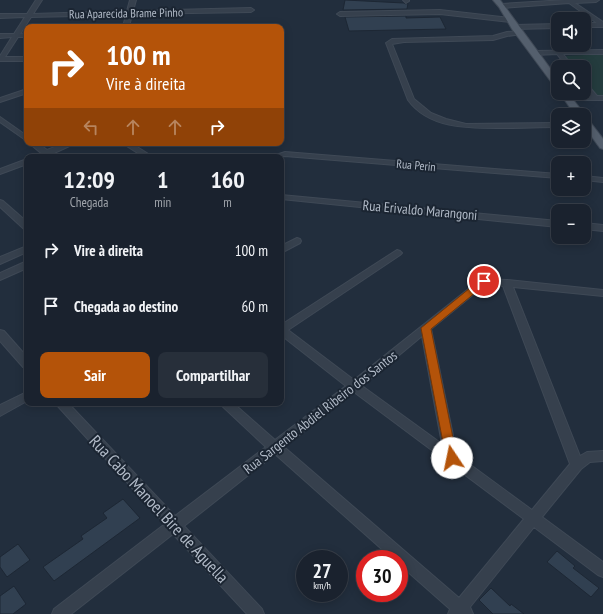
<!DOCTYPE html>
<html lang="pt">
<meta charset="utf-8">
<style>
:root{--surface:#1a222e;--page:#272f3a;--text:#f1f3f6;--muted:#9fa4aa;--line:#383f4a;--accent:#b45309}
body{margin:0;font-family:"PT Sans Narrow",sans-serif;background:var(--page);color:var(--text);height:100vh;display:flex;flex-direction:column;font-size:15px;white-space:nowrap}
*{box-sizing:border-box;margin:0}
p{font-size:13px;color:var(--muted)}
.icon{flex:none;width:22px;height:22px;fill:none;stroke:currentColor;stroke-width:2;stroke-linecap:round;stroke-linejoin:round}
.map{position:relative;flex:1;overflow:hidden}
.sheet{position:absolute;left:24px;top:154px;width:260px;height:252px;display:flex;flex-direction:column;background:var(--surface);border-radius:8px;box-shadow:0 2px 10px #0003,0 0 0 1px var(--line)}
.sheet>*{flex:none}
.banner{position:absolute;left:24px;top:24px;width:260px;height:122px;border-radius:8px;box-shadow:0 2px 10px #0003,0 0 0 1px var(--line);background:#b45309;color:#fff;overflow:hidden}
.tools{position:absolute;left:551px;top:12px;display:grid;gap:8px}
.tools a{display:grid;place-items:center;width:40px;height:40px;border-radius:8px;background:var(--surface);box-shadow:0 2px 10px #0003,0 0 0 1px var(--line);font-size:20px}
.speed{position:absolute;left:296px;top:550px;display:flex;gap:8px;font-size:20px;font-weight:700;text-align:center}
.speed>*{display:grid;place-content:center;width:52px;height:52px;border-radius:50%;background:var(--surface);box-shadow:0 2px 10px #0003,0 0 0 1px var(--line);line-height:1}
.speed small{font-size:10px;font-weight:400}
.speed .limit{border:6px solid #d22;background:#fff;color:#111}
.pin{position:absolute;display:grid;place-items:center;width:34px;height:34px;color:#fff;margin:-17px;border:2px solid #fff;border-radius:50%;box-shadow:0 1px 4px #0007}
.me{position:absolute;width:44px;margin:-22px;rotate:349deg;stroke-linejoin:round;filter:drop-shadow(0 0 3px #0008)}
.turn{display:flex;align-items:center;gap:14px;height:84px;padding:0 16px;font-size:18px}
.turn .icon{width:52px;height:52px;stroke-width:2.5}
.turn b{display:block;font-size:28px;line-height:34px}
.lanes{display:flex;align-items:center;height:38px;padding:0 16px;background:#0003;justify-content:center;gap:20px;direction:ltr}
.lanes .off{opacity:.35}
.eta{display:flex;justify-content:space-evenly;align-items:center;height:68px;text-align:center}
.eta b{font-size:24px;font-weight:700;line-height:28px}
.button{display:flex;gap:8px;margin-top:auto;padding:8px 16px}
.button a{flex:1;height:46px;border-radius:8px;background:var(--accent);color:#fff;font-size:16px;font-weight:700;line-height:46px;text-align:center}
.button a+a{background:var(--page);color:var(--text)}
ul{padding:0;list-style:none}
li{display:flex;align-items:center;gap:12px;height:56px;padding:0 16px}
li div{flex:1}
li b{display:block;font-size:15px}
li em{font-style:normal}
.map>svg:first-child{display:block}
</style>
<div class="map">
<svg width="603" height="614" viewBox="0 0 603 614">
<rect width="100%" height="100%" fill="#222e3d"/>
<polygon fill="#243c3e" points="603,54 603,97 597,96 584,80 584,67 573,67 564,56"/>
<g fill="#314051" stroke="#1d2734">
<polygon points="345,0 404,3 406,4 408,3 407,9 343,10"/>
<polygon points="406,16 406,18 440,17 446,29 349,31 345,17"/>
<polygon points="123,499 140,518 54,581 43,567 83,539 81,536 107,518 103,513"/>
<polygon points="18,544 30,560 7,577 0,567 0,557"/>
<polygon points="557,551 575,566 573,568 599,588 591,597 547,562"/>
<polygon points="14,586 26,604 13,614 0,614 0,596"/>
<polygon points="491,588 510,606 511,604 524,614 493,614 479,600"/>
</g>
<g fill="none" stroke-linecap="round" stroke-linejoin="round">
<g stroke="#3f4956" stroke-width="2">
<g id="minor">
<polygon points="36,0 42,0 33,14 127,11 130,0 136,0 133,11 251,8 254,10 251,12 132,14 129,27 123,27 126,15 31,17 20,34 27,33 27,37 18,37 5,57 27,57 27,61 0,61 0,56 12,37 0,38 0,34 14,34 25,17 0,18 0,14 27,14"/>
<polygon points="403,0 409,0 409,1 406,3"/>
<polygon points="565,0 599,0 596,2 575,3 603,22 603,27 584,27 584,23 597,23 569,3 502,8 499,6 502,4"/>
<polygon points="440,10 511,18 514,20 511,22 440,14 340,16 337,14 340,12"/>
<polygon points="558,24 558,28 515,29 512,27 515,25"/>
<path d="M520 31 523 33 522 34 507 36 493 40 404 42 392 44 414 99 431 113 446 119 466 124 558 123V127C540 127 523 128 505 128 471 128 430 130 408 100L386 43 392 39 493 36 507 32Z"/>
<polygon points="603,50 603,54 563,54 573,67 567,67 557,54 535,55 532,53 535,51"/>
<polygon points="584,82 586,83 597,96 603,96 603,100 567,100 567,98 569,97 590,96 584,88"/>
<polygon points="27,89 27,93 0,102 0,98"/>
<polygon points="0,117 27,136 27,141 0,122"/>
<polygon points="29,143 38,143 47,150 65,143 76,143 52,154 53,157 33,157 41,153"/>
<polygon points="122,143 131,143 153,157 144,157"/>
<polygon points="285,152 558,174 558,178 285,156 270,157"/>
<polygon points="27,159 27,164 0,174 0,169"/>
<polygon points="584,176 603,178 603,182 584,180"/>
<polygon points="281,195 558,221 558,227 281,199"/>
<polygon points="0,200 3,201 27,222 27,230 24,229 0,207"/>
<polygon points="584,223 603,225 603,231 584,229"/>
<polygon points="297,238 300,239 301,241 300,243 281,253 281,246"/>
<polygon points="27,246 27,252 0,264 0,257"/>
<path d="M397 250 400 251 402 253 400 255 288 330 354 380 481 279 507 280 603 290V296L513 287 580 456 587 452 603 451V461L590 462 581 469 542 517 603 562V577L598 575 534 527 470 607 473 614H448L450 609 399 564V559H393L275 454 184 526 262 609 264 614H247L173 534 71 614H52L54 609 165 524 55 403H68L175 516 266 447 219 403H233L275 440 346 386 281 335V325ZM486 284 503 286 570 464 532 510 457 455 431 329ZM422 336 442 444 362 386ZM354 392 524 519 459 598 284 447Z"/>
<polygon points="27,261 27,268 0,280 0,273"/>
<polygon points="0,330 4,331 27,357 27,368 23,367 0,341"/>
<polygon points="27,392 27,401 0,416 0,405"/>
</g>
</g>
<g stroke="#3f4956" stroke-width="2">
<g id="major">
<polygon points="493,0 500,0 558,79 558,88 555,87 512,29 499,7"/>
<polygon points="560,93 568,93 585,115 584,116 575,115"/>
<polygon points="584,117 587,118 603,139 603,149 600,148 584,126"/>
</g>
</g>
<use href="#minor" fill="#36404d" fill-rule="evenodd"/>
<use href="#major" fill="#545f6d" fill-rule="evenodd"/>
</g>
<polygon fill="#b45309" stroke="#753606" points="484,278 487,279 489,281 487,283 431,329 457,458 455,462 452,463 448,462 446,458 421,328 481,279"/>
<g text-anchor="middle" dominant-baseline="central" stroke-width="4" stroke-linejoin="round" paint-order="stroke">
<g font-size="12" fill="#b2bbc8" stroke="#1b2532">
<text transform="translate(126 13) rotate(-1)">Rua Aparecida Brame Pinho</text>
<text transform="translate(416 165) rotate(5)">Rua Perin</text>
</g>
<g font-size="14" fill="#b2bbc8" stroke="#1b2532">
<text transform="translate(420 210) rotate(5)">Rua Erivaldo Marangoni</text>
<text transform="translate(320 412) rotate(-38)">Rua Sargento Abdiel Ribeiro dos Santos</text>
</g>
<g font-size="17" fill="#b2bbc8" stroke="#1b2532">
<text transform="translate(159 509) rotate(47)">Rua Cabo Manoel Bire de Aguella</text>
</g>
</g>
</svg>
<div class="tools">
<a><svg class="icon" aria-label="sound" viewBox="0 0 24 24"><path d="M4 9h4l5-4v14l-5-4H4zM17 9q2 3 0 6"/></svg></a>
<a><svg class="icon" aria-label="search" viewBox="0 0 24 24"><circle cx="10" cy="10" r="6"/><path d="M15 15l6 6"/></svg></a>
<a><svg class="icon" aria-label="layers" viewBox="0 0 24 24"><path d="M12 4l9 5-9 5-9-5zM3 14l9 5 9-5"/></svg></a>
<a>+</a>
<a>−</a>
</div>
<div class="speed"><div>27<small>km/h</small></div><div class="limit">30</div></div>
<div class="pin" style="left:484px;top:281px;background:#d93025"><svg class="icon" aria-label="arrive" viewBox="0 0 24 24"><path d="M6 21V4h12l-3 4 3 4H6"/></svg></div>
<svg class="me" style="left:452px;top:458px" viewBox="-20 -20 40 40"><circle r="19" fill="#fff"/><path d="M0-13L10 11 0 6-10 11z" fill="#b45309"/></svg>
<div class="banner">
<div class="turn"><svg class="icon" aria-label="right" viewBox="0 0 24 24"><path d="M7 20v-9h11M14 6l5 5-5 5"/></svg><div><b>100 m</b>Vire à direita</div></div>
<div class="lanes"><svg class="icon off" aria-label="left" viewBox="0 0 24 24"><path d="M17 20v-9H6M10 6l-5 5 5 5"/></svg><svg class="icon off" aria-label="ahead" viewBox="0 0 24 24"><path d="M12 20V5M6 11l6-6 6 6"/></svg><svg class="icon off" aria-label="ahead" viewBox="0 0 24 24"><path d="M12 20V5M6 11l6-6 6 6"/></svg><svg class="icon" aria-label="right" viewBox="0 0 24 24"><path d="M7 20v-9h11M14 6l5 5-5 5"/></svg></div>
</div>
<section class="sheet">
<div class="eta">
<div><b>12:09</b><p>Chegada</p></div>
<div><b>1</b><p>min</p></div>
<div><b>160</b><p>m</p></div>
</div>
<ul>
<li><svg class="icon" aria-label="right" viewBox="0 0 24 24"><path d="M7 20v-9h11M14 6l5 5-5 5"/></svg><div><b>Vire à direita</b></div><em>100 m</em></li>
<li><svg class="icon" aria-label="arrive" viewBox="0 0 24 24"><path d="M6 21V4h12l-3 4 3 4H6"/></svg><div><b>Chegada ao destino</b></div><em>60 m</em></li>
</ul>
<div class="button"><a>Sair</a><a>Compartilhar</a></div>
</section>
</div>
